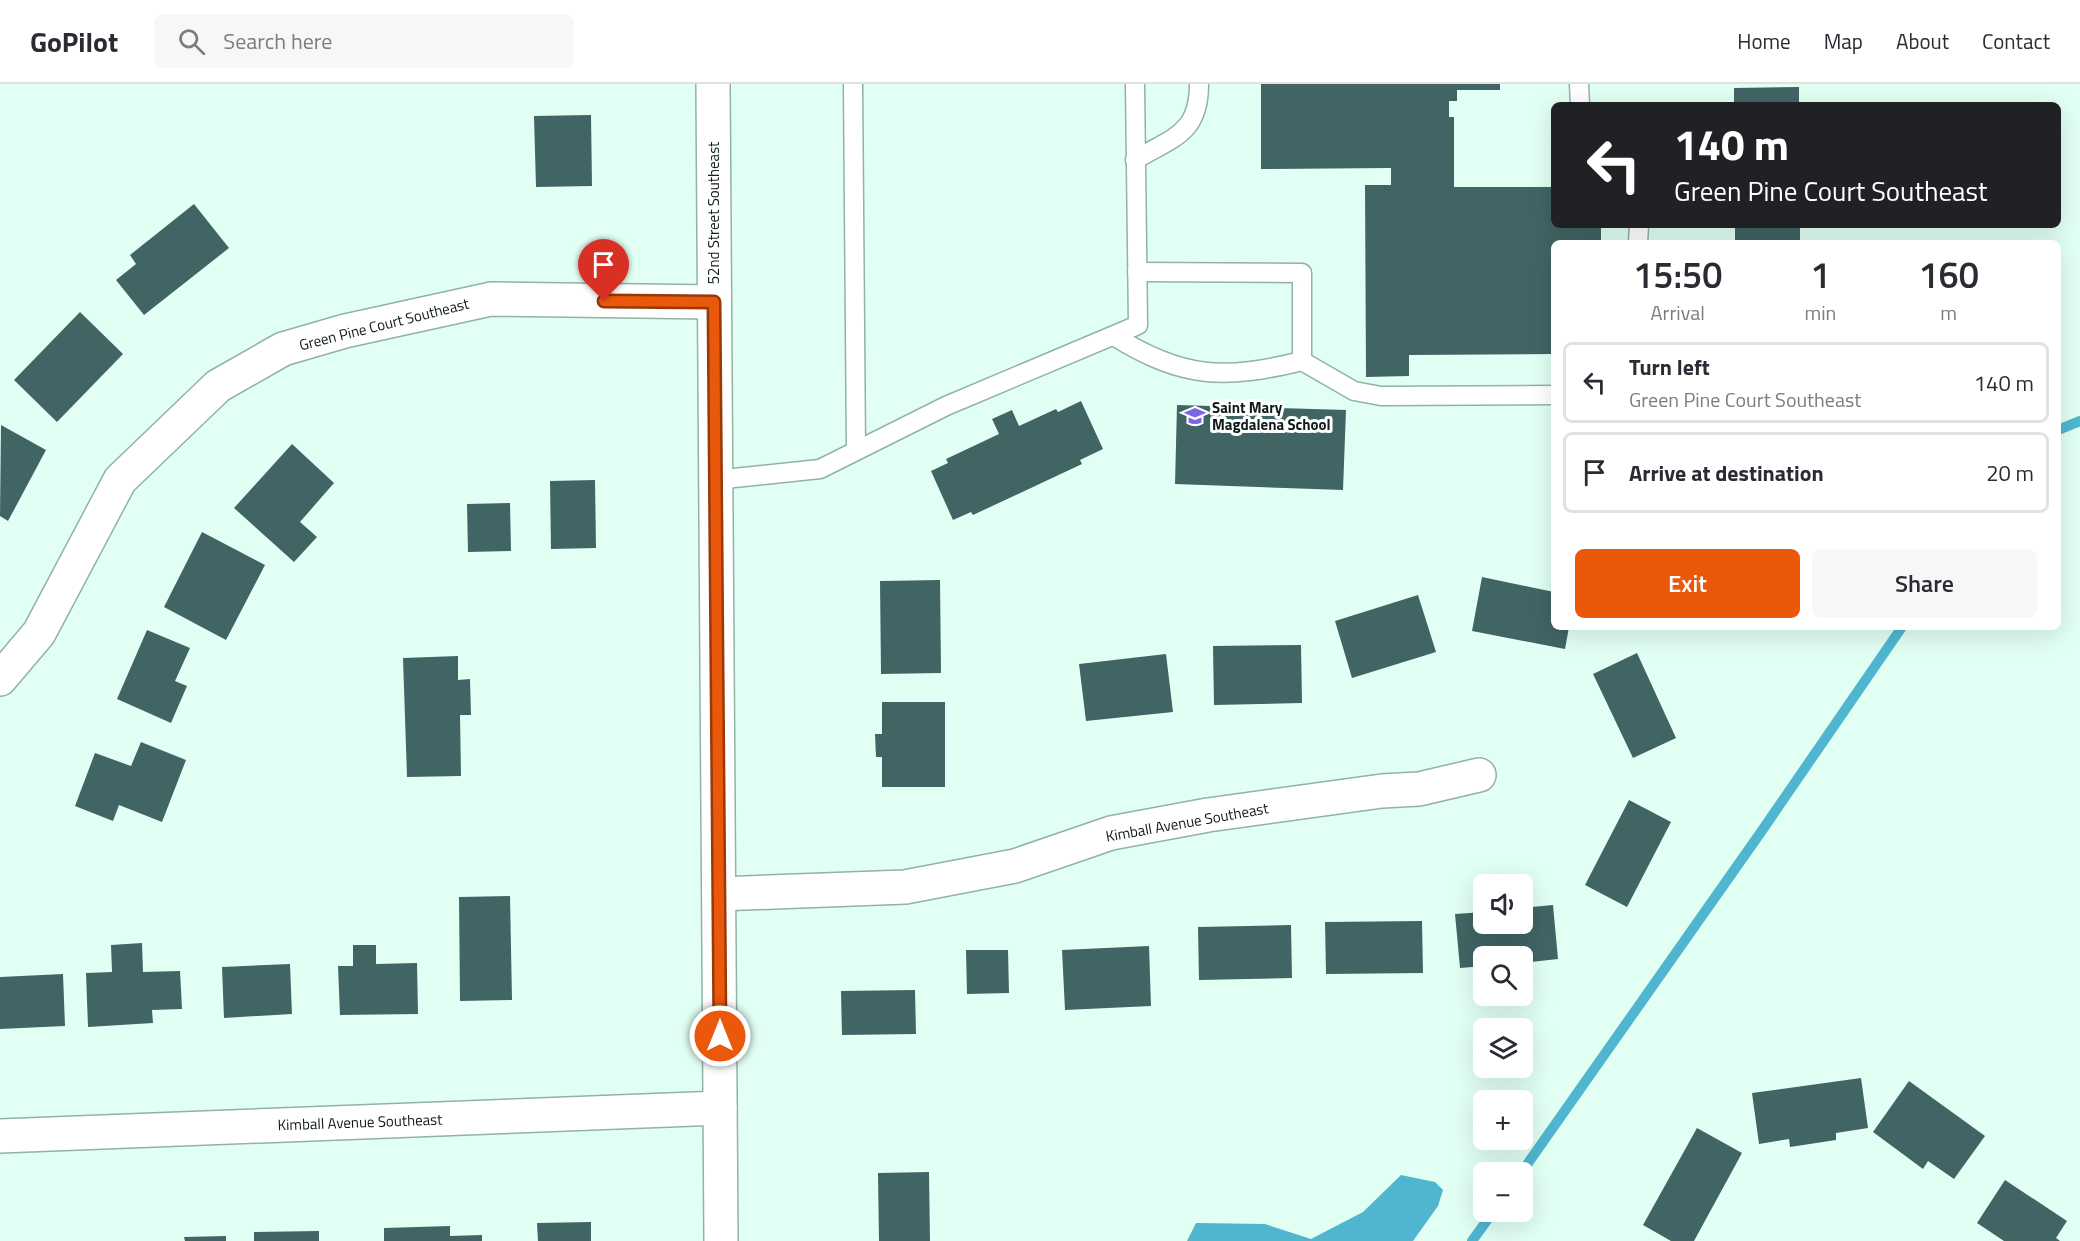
<!DOCTYPE html>
<meta charset="utf-8">
<style>
:root{--surface:#fff;--page:#f7f7f7;--text:#2b2b33;--muted:#7c7c81;--line:#e1e1e2;--accent:#ea580c}
body{margin:0;font-family:"Titillium Web",sans-serif;background:var(--page);color:var(--text);height:100vh;display:flex;flex-direction:column;font-size:22px;white-space:nowrap}
*{box-sizing:border-box;margin:0}
p{font-size:20px;color:var(--muted)}
.icon{flex:none;width:33px;height:33px;fill:none;stroke:currentColor;stroke-width:2;stroke-linecap:round;stroke-linejoin:round}
.map{position:relative;flex:1;overflow:hidden}
.panel{position:absolute;left:1551px;top:156px;width:510px;height:390px;display:flex;flex-direction:column;background:var(--surface);border-radius:9px;box-shadow:0 6px 24px #0002}
.panel>*{flex:none}
.banner{position:absolute;left:1551px;top:18px;width:510px;height:126px;border-radius:9px;box-shadow:0 6px 24px #0002;background:#202124;color:#fff;overflow:hidden}
.buttons{position:absolute;left:1473px;top:790px;display:grid;gap:12px}
.buttons a{display:grid;place-items:center;width:60px;height:60px;border-radius:9px;background:var(--surface);box-shadow:0 6px 24px #0002;font-size:30px}
.pin{position:absolute;display:grid;place-items:center;width:51px;height:51px;color:#fff;margin:-62px -26px;border-radius:50% 50% 50% 0;rotate:-45deg;box-shadow:0 0 6px #0007}
.pin .icon{rotate:45deg}
.me{position:absolute;width:66px;margin:-33px;rotate:0deg;stroke-linejoin:round;filter:drop-shadow(0 0 4px #0008)}
.turn{display:flex;align-items:center;gap:21px;height:126px;padding:0 24px;font-size:27px}
.turn .icon{width:78px;height:78px;stroke-width:2.5}
.turn b{display:block;font-size:42px;line-height:51px}
.eta{display:flex;justify-content:space-evenly;align-items:center;height:102px;text-align:center}
.eta b{font-size:36px;font-weight:600;line-height:42px}
.action{display:flex;gap:12px;margin-top:auto;padding:12px 24px}
.action a{flex:1;height:69px;border-radius:9px;background:var(--accent);color:#fff;font-size:24px;font-weight:600;line-height:69px;text-align:center}
.action a+a{background:var(--page);color:var(--text)}
ul{padding:0;list-style:none}
li{display:flex;align-items:center;gap:18px;height:81px;margin:0 12px 9px;padding:0 12px;border:3px solid var(--line);border-radius:9px}
li div{flex:1}
li b{display:block;font-size:22px}
li em{font-style:normal}
header{display:flex;align-items:center;gap:36px;box-sizing:border-box;height:84px;padding:0 30px;background:var(--surface);border-bottom:2px solid var(--line)}
header strong{font-size:28px}
nav{display:flex;gap:33px;margin-inline-start:auto;font-size:21px}
.search{width:420px;height:54px;background:var(--page);display:flex;align-items:center;gap:15px;box-sizing:border-box;padding:0 21px;border-radius:9px;color:var(--muted);font-size:22px}
.map>svg:first-child{display:block}
</style>
<header>
<strong>GoPilot</strong>
<div class="search"><svg class="icon" aria-label="search" viewBox="0 0 24 24"><circle cx="10" cy="10" r="6"/><path d="M15 15l6 6"/></svg>Search here</div>
<nav><a>Home</a><a>Map</a><a>About</a><a>Contact</a></nav>
</header>
<div class="map">
<svg width="2080" height="1157" viewBox="0 0 2080 1157">
<rect width="100%" height="100%" fill="#e2fff4"/>
<polygon fill="#50b6d0" points="1401,1091 1435,1098 1443,1106 1438,1122 1413,1157 1187,1157 1196,1139 1265,1140 1311,1155 1363,1128"/>
<g fill="none" stroke-linecap="round" stroke-linejoin="round">
<g stroke="#50b6d0" stroke-width="10">
<polyline points="2058,346 2080,337"/>
<polyline points="1521,1089 1761,748 1902,543"/>
<polyline points="1472,1157 1493,1128"/>
</g>
</g>
<g fill="#416464">
<polygon points="1261,0 1500,0 1500,6 1457,6 1457,17 1449,17 1449,33 1454,33 1454,103 1554,103 1554,141 1601,141 1601,159 1554,159 1554,270 1409,271 1409,292 1366,293 1365,101 1391,101 1391,84 1261,85"/>
<polygon points="1799,3 1799,21 1734,21 1734,4"/>
<polygon points="591,31 592,102 536,103 534,32"/>
<polygon points="194,120 229,164 144,231 116,196 136,180 130,171"/>
<rect x="1735" y="141" width="65" height="18"/>
<polygon points="80,228 123,270 57,338 14,296"/>
<polygon points="1081,317 1103,365 1080,376 1082,380 973,431 971,428 953,436 931,387 948,379 946,375 999,350 992,335 1012,326 1019,342 1056,325 1058,328"/>
<polygon points="1177,321 1346,326 1343,406 1175,400"/>
<polygon points="1,341 46,366 8,437 0,432"/>
<polygon points="292,360 334,399 300,438 317,453 294,478 234,424"/>
<polygon points="595,396 596,464 551,465 550,397"/>
<polygon points="510,419 511,467 468,468 467,420"/>
<polygon points="202,448 265,481 226,556 164,523"/>
<polygon points="1482,493 1554,508 1554,543 1569,543 1565,565 1472,547"/>
<polygon points="940,496 941,589 881,590 880,497"/>
<polygon points="1418,511 1436,568 1352,594 1335,537"/>
<polygon points="147,546 190,564 175,597 187,602 171,639 117,615"/>
<polygon points="1301,561 1302,619 1214,621 1213,562"/>
<polygon points="1637,569 1676,654 1633,674 1593,590"/>
<polygon points="1166,570 1173,628 1086,637 1079,580"/>
<polygon points="458,572 458,596 470,595 471,631 460,631 461,692 407,693 403,574"/>
<polygon points="882,618 945,618 945,703 882,703 882,673 876,673 875,650 882,650"/>
<polygon points="141,658 186,676 162,738 119,721 113,737 75,722 95,669 131,682"/>
<polygon points="1629,716 1671,738 1627,823 1585,801"/>
<polygon points="510,812 512,916 460,917 459,813"/>
<polygon points="1553,821 1558,875 1522,879 1522,873 1484,873 1484,882 1460,884 1455,830 1484,828 1484,840 1522,840 1522,824"/>
<polygon points="1422,837 1423,889 1326,890 1325,838"/>
<polygon points="1291,841 1292,894 1199,896 1198,843"/>
<polygon points="142,859 143,888 180,887 182,925 152,926 153,939 88,943 86,889 112,888 111,861"/>
<polygon points="353,861 376,861 376,880 417,879 418,930 340,931 338,882 353,882"/>
<polygon points="1149,862 1151,922 1065,926 1062,866"/>
<polygon points="966,866 1008,866 1009,909 967,910"/>
<polygon points="290,880 292,930 224,934 222,883"/>
<polygon points="63,890 65,942 0,945 0,893"/>
<polygon points="915,906 916,950 842,951 841,907"/>
<polygon points="1861,994 1868,1044 1836,1049 1836,1056 1790,1063 1789,1055 1759,1060 1752,1009"/>
<polygon points="1909,997 1985,1052 1954,1095 1928,1077 1923,1085 1873,1048"/>
<polygon points="1697,1044 1742,1069 1694,1157 1671,1157 1643,1141"/>
<polygon points="929,1088 930,1157 879,1157 878,1089"/>
<polygon points="2005,1096 2067,1137 2056,1154 2060,1157 2004,1157 1977,1139"/>
<polygon points="591,1138 591,1157 538,1157 537,1139"/>
<polygon points="450,1142 450,1152 482,1151 482,1157 384,1157 384,1144"/>
<polygon points="319,1147 319,1157 254,1157 254,1148"/>
<polygon points="226,1152 226,1157 185,1157 184,1153"/>
</g>
<g fill="none" stroke-linecap="round" stroke-linejoin="round">
<g stroke="#91b2a6" stroke-width="21">
<g id="service">
<polyline points="853,0 856,365"/>
<polyline points="1579,0 1580,21"/>
<path d="M1135 76C1173 53 1199 50 1199 0"/>
<polyline points="1638,159 1639,141"/>
<polyline points="1137,188 1302,189 1302,277"/>
<path d="M1114 252C1183 295 1224 296 1302 277L1354 307 1381 312 1554 311"/>
<polyline points="715,396 820,385 946,322 1138,241 1135,0"/>
</g>
</g>
<g stroke="#91b2a6" stroke-width="36">
<g id="minor">
<polyline points="0,595 39,549 120,396 218,302 283,265 345,247 491,215 714,218"/>
<polyline points="719,810 905,803 1015,782 1111,749 1208,731 1382,707 1419,705 1479,691"/>
<polyline points="0,1052 720,1024"/>
</g>
</g>
<g stroke="#91b2a6" stroke-width="36">
<polyline id="secondary" points="713,0 721,1157"/>
</g>
<use href="#service" stroke="#fff" stroke-width="18"/>
<use href="#minor" stroke="#fff" stroke-width="33"/>
<use href="#secondary" stroke="#fff" stroke-width="33"/>
</g>
<g fill="none" stroke-linecap="round" stroke-linejoin="round">
<g stroke="#983908" stroke-width="15">
<polyline id="route" points="604,217 714,218 720,952"/>
</g>
<use href="#route" stroke="#ea580c" stroke-width="10"/>
</g>
<defs>
<g id="school-bare" transform="scale(1.62)"><path d="M0-5L7-2L0 1L-7-2ZM-4 1L0 2.5L4 1V4Q0 6-4 4Z" fill="#7b66e1" stroke="#fff" stroke-width="2.5" paint-order="stroke"/></g>
</defs>
<g fill-rule="evenodd">
<use href="#school-bare" x="1195" y="332"/>
</g>
<g text-anchor="middle" dominant-baseline="central" stroke-width="6" stroke-linejoin="round" paint-order="stroke">
<g font-size="15" fill="#0f1c17" stroke="#fff">
<text transform="translate(713 129) rotate(-90)">52nd Street Southeast</text>
<text transform="translate(384 240) rotate(-14)">Green Pine Court Southeast</text>
<text transform="translate(1187 738) rotate(-10)">Kimball Avenue Southeast</text>
<text transform="translate(360 1038) rotate(-2)">Kimball Avenue Southeast</text>
</g>
<g font-size="15" font-weight="bold" fill="#0f1c17" stroke="#fff" text-anchor="start">
<text x="1212" y="323">Saint Mary<tspan x="1212" dy="17">Magdalena School</tspan></text>
</g>
</g>
</svg>
<div class="buttons">
<a><svg class="icon" aria-label="sound" viewBox="0 0 24 24"><path d="M4 9h4l5-4v14l-5-4H4zM17 9q2 3 0 6"/></svg></a>
<a><svg class="icon" aria-label="search" viewBox="0 0 24 24"><circle cx="10" cy="10" r="6"/><path d="M15 15l6 6"/></svg></a>
<a><svg class="icon" aria-label="layers" viewBox="0 0 24 24"><path d="M12 4l9 5-9 5-9-5zM3 14l9 5 9-5"/></svg></a>
<a>+</a>
<a>−</a>
</div>
<div class="pin" style="left:604px;top:217px;background:#d93025"><svg class="icon" aria-label="arrive" viewBox="0 0 24 24"><path d="M6 21V4h12l-3 4 3 4H6"/></svg></div>
<svg class="me" style="left:720px;top:952px" viewBox="-20 -20 40 40"><circle r="17" fill="#ea580c" stroke="#fff" stroke-width="3"/><path d="M0-11L8 9 0 5-8 9z" fill="#fff"/></svg>
<div class="banner">
<div class="turn"><svg class="icon" aria-label="left" viewBox="0 0 24 24"><path d="M17 20v-9H6M10 6l-5 5 5 5"/></svg><div><b>140 m</b>Green Pine Court Southeast</div></div>
</div>
<section class="panel">
<div class="eta">
<div><b>15:50</b><p>Arrival</p></div>
<div><b>1</b><p>min</p></div>
<div><b>160</b><p>m</p></div>
</div>
<ul>
<li><svg class="icon" aria-label="left" viewBox="0 0 24 24"><path d="M17 20v-9H6M10 6l-5 5 5 5"/></svg><div><b>Turn left</b><p>Green Pine Court Southeast</p></div><em>140 m</em></li>
<li><svg class="icon" aria-label="arrive" viewBox="0 0 24 24"><path d="M6 21V4h12l-3 4 3 4H6"/></svg><div><b>Arrive at destination</b></div><em>20 m</em></li>
</ul>
<div class="action"><a>Exit</a><a>Share</a></div>
</section>
</div>
